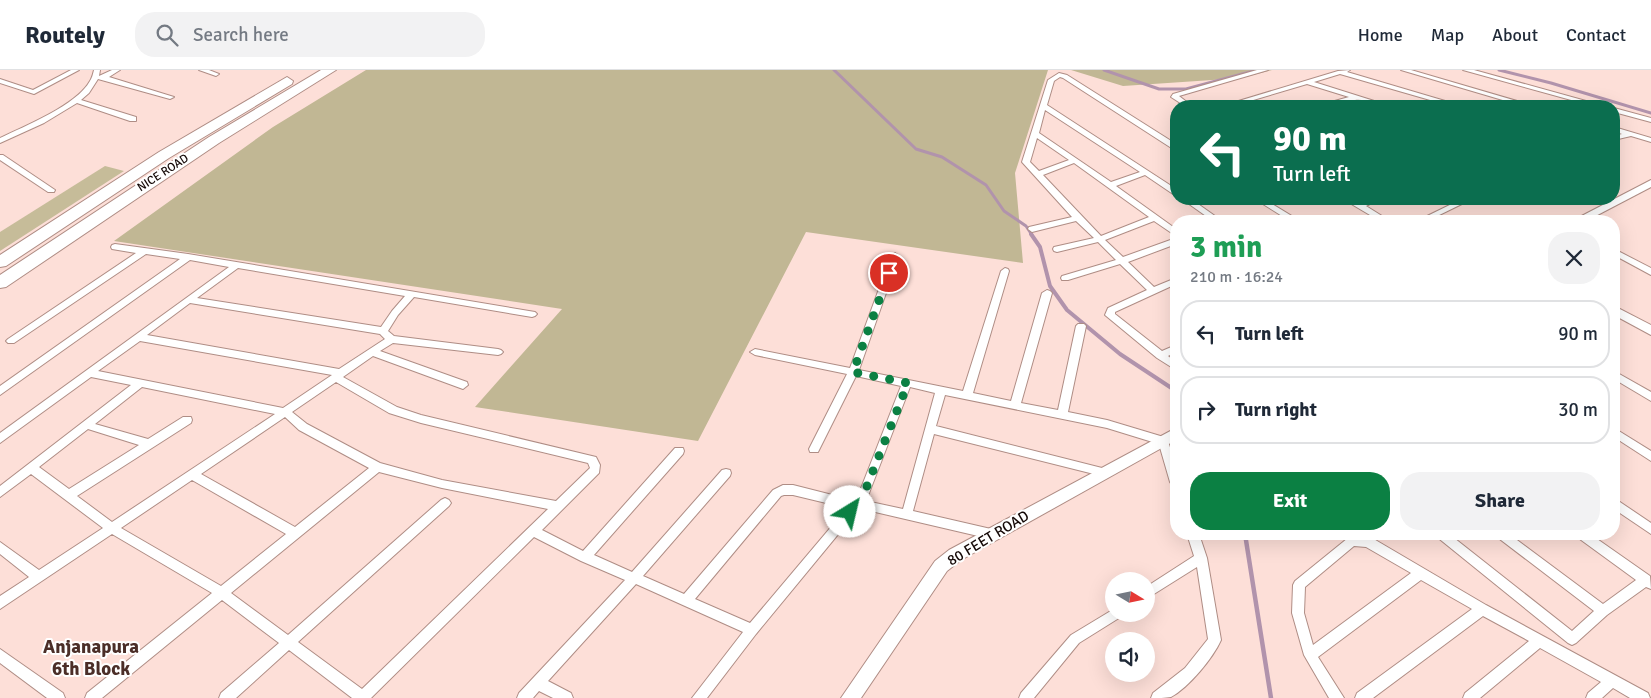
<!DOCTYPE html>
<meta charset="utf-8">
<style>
:root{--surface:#fff;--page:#f2f2f3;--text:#1f2937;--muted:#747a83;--line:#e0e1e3;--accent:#0b8043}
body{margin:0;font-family:Signika,sans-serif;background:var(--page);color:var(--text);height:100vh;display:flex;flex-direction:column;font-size:19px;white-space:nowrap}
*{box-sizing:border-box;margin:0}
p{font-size:16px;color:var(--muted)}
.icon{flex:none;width:28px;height:28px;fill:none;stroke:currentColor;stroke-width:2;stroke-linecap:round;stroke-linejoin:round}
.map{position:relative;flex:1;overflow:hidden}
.sheet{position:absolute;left:1170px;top:145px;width:450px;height:325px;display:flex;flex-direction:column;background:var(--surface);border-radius:20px;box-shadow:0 5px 20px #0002}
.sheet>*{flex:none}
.banner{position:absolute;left:1170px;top:30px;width:450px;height:105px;border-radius:20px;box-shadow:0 5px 20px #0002;background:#0b6e4f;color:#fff;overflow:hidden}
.needle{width:32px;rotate:100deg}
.fabs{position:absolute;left:1105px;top:502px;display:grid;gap:10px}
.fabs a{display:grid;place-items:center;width:50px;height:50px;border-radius:50%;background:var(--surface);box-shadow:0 5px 20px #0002;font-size:25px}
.pin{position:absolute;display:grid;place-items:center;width:42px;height:42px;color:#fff;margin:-21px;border:2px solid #fff;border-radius:50%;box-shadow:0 1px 5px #0007}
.me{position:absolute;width:55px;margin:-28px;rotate:36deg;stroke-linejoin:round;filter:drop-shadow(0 0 4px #0008)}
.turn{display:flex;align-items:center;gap:18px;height:105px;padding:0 20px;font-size:22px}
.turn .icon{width:65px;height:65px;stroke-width:2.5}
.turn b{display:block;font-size:35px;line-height:42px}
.round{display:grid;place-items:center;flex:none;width:52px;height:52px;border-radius:20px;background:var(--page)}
.summary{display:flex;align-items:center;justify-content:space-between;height:85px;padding:0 20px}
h1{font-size:30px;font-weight:700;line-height:38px;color:#1e9e55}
.action{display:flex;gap:10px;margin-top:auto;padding:10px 20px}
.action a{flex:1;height:58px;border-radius:20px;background:var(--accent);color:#fff;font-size:20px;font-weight:700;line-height:58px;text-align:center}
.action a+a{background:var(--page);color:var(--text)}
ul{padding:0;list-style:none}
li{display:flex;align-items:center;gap:15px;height:68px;margin:0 10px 8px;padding:0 10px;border:2px solid var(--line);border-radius:20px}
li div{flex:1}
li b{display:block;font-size:19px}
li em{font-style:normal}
header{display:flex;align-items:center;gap:30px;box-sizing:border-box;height:70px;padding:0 25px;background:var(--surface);border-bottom:1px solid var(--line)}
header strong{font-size:24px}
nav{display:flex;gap:28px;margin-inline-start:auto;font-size:18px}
.search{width:350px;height:45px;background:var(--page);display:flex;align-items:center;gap:12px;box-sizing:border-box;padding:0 18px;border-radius:20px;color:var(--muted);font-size:19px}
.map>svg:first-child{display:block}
</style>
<header>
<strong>Routely</strong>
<div class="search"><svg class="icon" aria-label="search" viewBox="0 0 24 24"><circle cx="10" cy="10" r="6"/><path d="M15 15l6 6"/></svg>Search here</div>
<nav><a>Home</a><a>Map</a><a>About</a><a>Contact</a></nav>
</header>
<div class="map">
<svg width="1651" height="628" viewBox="0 0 1651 628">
<rect width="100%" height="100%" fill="#fddfd8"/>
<polygon fill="#c6bc99" points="105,96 124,101 0,181 0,162"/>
<g fill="#c1b794">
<polygon points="366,0 1048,0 1015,103 1023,193 806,162 698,371 475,337 562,239 114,171 273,57"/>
<polygon points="1071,0 1272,0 1242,8 1123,16"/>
</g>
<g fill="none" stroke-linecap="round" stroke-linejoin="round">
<g stroke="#b193ac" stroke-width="3">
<polyline points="834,0 916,79 942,87 986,115 1004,141 1026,156 1032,165"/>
<polyline points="1104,0 1159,19 1186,19 1257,0"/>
<polyline points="1499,0 1551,13 1651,43"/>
</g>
<polyline stroke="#b193ac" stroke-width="4" points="1031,164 1040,177 1050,216 1067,240 1120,284 1176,321"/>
<polyline stroke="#b193ac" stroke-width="4.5" points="1245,464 1271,628"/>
<g stroke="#af8d85" stroke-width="2">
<g id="street">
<polygon points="71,0 79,0 34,24 0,13 0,9 33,20"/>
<path d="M94 0H100L99 6 112 0H120L109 7 174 27 170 29 98 9 89 23 81 30 136 47V51H130L77 33 44 53 0 73V68C25 56 77 35 90 11 92 8 93 4 94 0Z"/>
<polygon points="199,0 209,0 219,4 216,6"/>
<polygon points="1257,0 1268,0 1179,26 1192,36 1185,36 1171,27 1173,24"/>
<path d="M1350 0 1347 2 1462 36H1451L1340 4 1314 12 1390 36C1378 37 1365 28 1355 30 1344 31 1335 36 1324 36V34L1349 27 1307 14 1233 36H1222L1338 1Z"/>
<polygon points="1401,0 1411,0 1534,36 1523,36"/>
<polygon points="1463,0 1474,0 1604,36 1593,36"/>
<path d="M1059 3 1067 5 1176 74V79H1173L1063 8 1060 7 1054 11 1047 35 1176 119V124H1173L1145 105 1116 116 1176 159V166L1154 151 1105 170 1123 187 1176 168V174L1128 192 1154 217 1176 208V214L1115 242V244L1162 281 1176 275V282L1168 286 1176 292V300L1157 288 1105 245 1108 238 1147 220 1120 194 1068 210H1062L1061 208 1062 206 1116 190 1098 172 1057 182 1054 181 1053 179 1054 177 1094 168 1076 151 1032 162 1028 159 1029 157 1072 147 1022 92 1048 10ZM1045 40 1140 102 1111 112 1039 63ZM1037 68 1069 90 1039 101 1030 92ZM1074 93 1149 147 1101 166 1043 105Z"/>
<polygon points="1614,38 1651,48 1651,52 1614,42"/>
<polygon points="1614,57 1651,68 1651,72 1631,66 1614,70 1614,66 1622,64 1614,61"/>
<polygon points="0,85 3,85 55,120 54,122 48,122 0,90"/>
<polygon points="1182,129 1191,129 1222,151 1213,151"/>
<polygon points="1255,129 1264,129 1300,151 1290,151"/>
<polygon points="1343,129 1352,129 1360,133 1369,129 1379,129 1366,136 1390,151 1380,151"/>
<polygon points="1462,129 1472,129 1427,151 1417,151"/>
<polygon points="1592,129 1602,129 1612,135 1608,137"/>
<path d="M115 174 188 184 535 242 537 244 535 246 532 247 414 227 398 245 388 261 394 266 498 279 501 280 503 282 501 284 498 285 393 273 380 281 467 312 468 315 463 319 373 286 343 307 397 337 421 345 596 387 600 395 599 403 542 460 583 481 675 378H683L684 381 683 384 594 485 632 502 722 400 726 399 730 400 731 403 730 406 643 506 684 524 773 420 783 415H793L856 431 901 316 856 306 818 382H810L809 379 847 304 755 285 750 282 755 279 850 298 891 186 895 183 899 186 859 300 963 321 1001 201 1005 198 1008 199 1009 201 973 323 1011 331 1042 223 1047 220 1050 221 1052 223 1021 333 1058 340 1076 256 1078 254H1084L1086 256 1068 342 1107 350 1167 368 1176 396V416L1172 415 1170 412 1159 374 1107 358 945 325 936 356 1106 399 1110 400 1111 403 1110 406 1106 407 934 364 913 441 991 459 995 461 997 464 995 467 991 469 871 441H861L854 445 756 564 707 628H692L743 562 636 514 548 611 571 623 573 628H553L539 621 533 628H517L519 623 625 510 581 491 534 467 371 628H352L289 580 236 628H219L221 623 279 573 222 530 102 628H85L87 623 212 523 112 464 0 539V526L29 507 0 484V472L39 500 103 458 31 404 0 427V416L131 315 91 307 0 373V363L229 197 190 190 0 325V316L180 189 146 184 14 273H8L6 271 8 269 136 183 112 179 111 177 112 175ZM238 198 405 226 392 241 381 257 197 228ZM190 233 380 264 385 269 339 299 147 265ZM140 271 332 305 283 338 98 301ZM336 312 389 343 421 353 588 393 590 398 556 431 442 410 380 393 307 354 292 342ZM142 317 275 344 112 452 77 426 191 353 192 350 191 347H183L148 369 95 354ZM910 317 935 323 903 439 866 431ZM285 347 299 360 369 398 295 457 201 404ZM88 359 139 375 69 419 39 397ZM379 402 442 418 548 439 362 619 298 572 449 436 451 433 449 430 445 428 441 430 288 565 231 523ZM192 410 286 464 221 516 121 458ZM784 425H793L847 438 750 553 695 529 781 426Z"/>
<polygon points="1614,179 1651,198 1651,205 1614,185"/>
<polygon points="1614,301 1651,322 1651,331 1614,309"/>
<polygon points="1614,358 1651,381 1651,391 1614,367"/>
<polygon points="1614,428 1651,453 1651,464 1614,439"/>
<path d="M1187 464H1199L1207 488 1221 570C1213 588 1189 617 1171 627 1166 628 1157 628 1151 628L1153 623 1185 598 1208 569 1197 497 1146 529V517L1194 486Z"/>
<polygon points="1435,464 1449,464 1572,561 1594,541 1497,467 1495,464 1509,464 1603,534 1636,510 1577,467 1575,464 1590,464 1650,506 1651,519 1646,517 1607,545 1576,573 1572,575 1568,573 1437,467"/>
<path d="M1352 466 1372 468 1486 535 1648 623 1650 628H1630L1613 618 1602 628H1586L1588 623 1601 612 1540 578 1480 628H1463L1465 623 1529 571 1483 546 1373 628H1355L1357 623 1472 539 1421 510 1318 587 1344 628H1329L1304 585 1292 543 1293 515 1295 511 1348 468ZM1354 476 1366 477 1411 503 1313 575 1304 543 1305 517Z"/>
<polygon points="1114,539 1114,544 1121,544 1119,548 1079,573 1034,628 1019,628 1021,623 1071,565"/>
<polygon points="0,579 63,623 65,628 47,628 0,593"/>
</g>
</g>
<g stroke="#af8d85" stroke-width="2">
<g id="secondary">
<polygon points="1651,110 1651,117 1586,151 1572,151"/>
<polygon points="1614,236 1651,255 1651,265 1614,245"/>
<polygon points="1176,358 1176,370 961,490 947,501 861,628 841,628 935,491 949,480"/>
</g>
</g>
<g stroke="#af8d85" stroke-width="2">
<g id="highway">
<polygon points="321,0 336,0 219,73 6,217 0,218 0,205 209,67"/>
<polygon points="287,7 293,11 292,14 169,88 6,196 0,197 0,185 159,82"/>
</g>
</g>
<use href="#street" fill="#fff" fill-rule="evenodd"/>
<use href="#secondary" fill="#fff" fill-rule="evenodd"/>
<use href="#highway" fill="#fff" fill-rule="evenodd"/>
</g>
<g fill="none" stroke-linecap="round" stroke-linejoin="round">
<polyline stroke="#0b8043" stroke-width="9" stroke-dasharray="0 16.2" points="850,442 859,436 908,313 853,302 889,203"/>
</g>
<g text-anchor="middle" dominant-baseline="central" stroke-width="4" stroke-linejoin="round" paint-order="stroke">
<g font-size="12" fill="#140806" stroke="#fff">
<text transform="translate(163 103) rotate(-33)">NICE ROAD</text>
</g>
<g font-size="15" fill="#140806" stroke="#fff">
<text transform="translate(988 468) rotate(-31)">80 FEET ROAD</text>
</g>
<g font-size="19" font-weight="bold" fill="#4b2e28" stroke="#fff">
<text x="91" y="577">Anjanapura<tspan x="91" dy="22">6th Block</tspan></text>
</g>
</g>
</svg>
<div class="fabs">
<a><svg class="needle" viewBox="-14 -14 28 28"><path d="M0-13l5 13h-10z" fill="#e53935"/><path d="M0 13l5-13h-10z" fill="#747a83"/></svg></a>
<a><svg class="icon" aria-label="sound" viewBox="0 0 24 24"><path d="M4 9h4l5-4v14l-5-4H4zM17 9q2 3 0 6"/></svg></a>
</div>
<div class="pin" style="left:889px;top:203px;background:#d93025"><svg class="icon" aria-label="arrive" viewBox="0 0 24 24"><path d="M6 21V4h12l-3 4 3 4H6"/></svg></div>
<svg class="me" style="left:850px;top:442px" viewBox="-20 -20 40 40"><circle r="19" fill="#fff"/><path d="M0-13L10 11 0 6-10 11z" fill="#0b8043"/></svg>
<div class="banner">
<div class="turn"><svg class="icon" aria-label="left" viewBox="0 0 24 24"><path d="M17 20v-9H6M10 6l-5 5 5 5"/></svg><div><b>90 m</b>Turn left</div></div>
</div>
<section class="sheet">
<div class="summary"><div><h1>3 min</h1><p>210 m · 16:24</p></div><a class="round"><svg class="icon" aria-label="close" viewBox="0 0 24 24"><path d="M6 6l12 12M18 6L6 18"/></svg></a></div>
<ul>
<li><svg class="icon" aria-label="left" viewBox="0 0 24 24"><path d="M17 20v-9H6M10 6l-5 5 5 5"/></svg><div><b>Turn left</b></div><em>90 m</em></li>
<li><svg class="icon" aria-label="right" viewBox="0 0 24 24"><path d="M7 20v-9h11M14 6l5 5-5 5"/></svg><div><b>Turn right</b></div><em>30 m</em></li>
</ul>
<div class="action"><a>Exit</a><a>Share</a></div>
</section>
</div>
